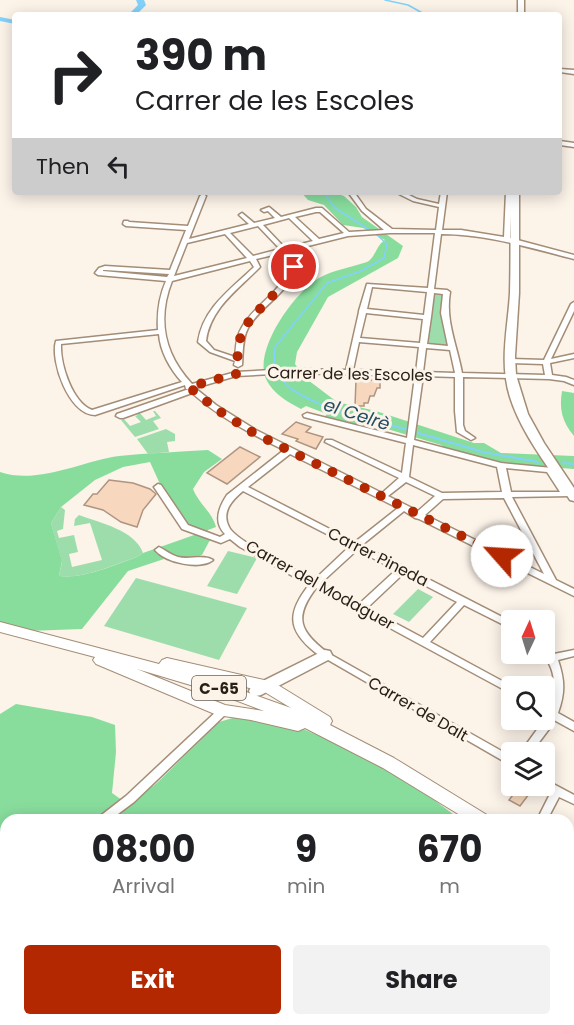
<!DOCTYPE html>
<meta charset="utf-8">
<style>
:root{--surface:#fff;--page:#f2f2f2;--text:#202124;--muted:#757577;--accent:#b32800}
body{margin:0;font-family:Poppins,sans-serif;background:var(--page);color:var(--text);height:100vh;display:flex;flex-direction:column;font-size:22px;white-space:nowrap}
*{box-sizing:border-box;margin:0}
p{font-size:20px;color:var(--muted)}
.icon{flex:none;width:33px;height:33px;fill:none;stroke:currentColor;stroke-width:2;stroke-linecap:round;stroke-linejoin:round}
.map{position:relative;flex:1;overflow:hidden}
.sheet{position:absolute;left:0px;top:814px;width:574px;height:212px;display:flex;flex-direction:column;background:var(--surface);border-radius:18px 18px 0 0;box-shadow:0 3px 15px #0003}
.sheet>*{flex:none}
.top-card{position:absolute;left:12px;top:12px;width:550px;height:183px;border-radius:6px;box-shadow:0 3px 15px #0003;background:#fff;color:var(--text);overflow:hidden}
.needle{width:39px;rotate:4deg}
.controls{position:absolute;left:501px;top:610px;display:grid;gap:12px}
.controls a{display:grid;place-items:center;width:54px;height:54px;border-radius:6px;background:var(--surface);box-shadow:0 3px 15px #0003;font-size:30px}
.pin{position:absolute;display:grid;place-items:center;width:51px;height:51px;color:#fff;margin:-26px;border:3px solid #fff;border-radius:50%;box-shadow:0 2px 6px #0007}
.me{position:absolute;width:66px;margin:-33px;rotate:296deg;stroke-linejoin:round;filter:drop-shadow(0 0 4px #0008)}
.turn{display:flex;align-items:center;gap:21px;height:126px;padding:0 24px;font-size:27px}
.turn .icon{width:78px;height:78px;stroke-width:2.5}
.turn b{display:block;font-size:42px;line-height:51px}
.then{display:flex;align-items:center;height:57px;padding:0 24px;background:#0003;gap:12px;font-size:22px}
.eta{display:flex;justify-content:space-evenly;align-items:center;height:102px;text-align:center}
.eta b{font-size:36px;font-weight:700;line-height:42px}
.button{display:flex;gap:12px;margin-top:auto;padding:12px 24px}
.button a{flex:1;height:69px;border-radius:6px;background:var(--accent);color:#fff;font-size:24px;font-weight:700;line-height:69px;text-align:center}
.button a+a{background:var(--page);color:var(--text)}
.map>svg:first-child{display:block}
</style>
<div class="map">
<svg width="574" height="1025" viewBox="0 0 574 1025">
<rect width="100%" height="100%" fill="#fcf3e9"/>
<g fill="#9dddab">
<polygon points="433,291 443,293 441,316 449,346 427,345"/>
<polygon points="153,411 155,411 161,418 153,421 159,429 135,437 121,420 124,419 130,426 141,422 135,416 138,415 136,413 139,412 146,420 156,416"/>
<polygon points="166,429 175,434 175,441 167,442 169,452 148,454 137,439"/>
<path d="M61 507 65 510 63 529 57 531 59 538 74 535 78 552 69 554 72 567 102 560 90 523 74 526 75 519 79 515C100 523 135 530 143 553L137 557C113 565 84 579 59 576L62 562 51 523Z"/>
<polygon points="228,551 257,558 237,594 207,586"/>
<polygon points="136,578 247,608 219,660 104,626"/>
<polygon points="418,589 433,597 409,622 393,614"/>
</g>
<g fill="#88dd9d" fill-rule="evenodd">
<path d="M301 192H333L344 196 356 207 362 217 403 246 398 258 328 297 297 352 295 364 304 377 337 402 376 411 474 443H484L501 453 574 456V469L504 464 454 453 441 445 367 423 364 429 324 417 327 414 306 406 301 409C288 402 273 394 266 379 253 350 294 293 319 278 333 270 352 267 367 262 376 257 376 245 385 240L363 228 343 225 324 205 308 200Z"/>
<path d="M562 391 574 393V436C562 422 559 409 562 391Z"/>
<path d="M208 450 222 459 204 472 193 489C199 504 212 512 216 527L208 530 204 535 211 538 202 555 191 559 167 558 128 571 82 629 0 632V472C38 485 82 461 119 456 148 453 178 452 208 450ZM150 462 160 484 158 487 185 527 197 534 143 553 137 557C114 565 84 579 59 576L62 561 51 523 61 507 95 480 123 467Z"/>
<polygon points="16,704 92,717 115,725 116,752 112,793 129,805 158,782 219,722 243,715 303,729 390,767 461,820 6,820 6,864 0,862 0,714"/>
<polygon points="49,1020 538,1020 535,1025 50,1025"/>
</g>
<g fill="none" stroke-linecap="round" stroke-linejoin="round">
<g stroke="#82d2fb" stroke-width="1.5">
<polyline points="385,0 408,5 426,15"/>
<polyline points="323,192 335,208 368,229"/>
<polyline points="274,366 275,347 327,283 361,271 384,258 387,244 376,234"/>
<polyline points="277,376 293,390"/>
</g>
<g stroke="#82d2fb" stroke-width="2">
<path d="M291 389C327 412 369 419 409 430"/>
<polyline points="418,433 483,452 538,462"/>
<polyline points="563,463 574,464"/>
</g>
<g fill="#82d2fb" fill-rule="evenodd">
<polygon points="136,0 144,0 146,5 136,15 128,15 138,5"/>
<polygon points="0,17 15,20 15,24 0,21"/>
</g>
</g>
<g fill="#f7d8be" stroke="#af9581" stroke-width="1.5">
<polygon points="356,380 380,380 380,388 377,388 374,396 370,396 368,403 364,403 364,406 355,406"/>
<polygon points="296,422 311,427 306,432 323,437 316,449 296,441 298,439 282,434"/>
<polygon points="240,447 260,457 227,484 207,473"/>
<polygon points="109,480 133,483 150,489 156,494 143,510 137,527 121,522 103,510 84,505 93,494 97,494"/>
<polygon points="520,786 535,786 520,806 509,800"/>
</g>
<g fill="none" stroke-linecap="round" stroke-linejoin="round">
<g stroke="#a38d76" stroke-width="3">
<g id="street">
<polygon points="560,69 574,70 574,74 560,72"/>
<polygon points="560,141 574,143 574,147 560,145"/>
<path d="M348 192H354L366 209 392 229 436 230 439 207 413 201 395 192H403L417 199 439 204 441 192H447L442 230H461L504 237 506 192H512L510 238 574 255V259C530 248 487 234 441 234L434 289 447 290 450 292C445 321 457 345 462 373L545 375 543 364 511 363 507 361 511 359 544 360 571 304 574 302V311L551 359 574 354V358L550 363 552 375 566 377 574 380V385L564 381 549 379 463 377V425L465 431 475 438 471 440 457 432 455 411V377L423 376 414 440 501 463 552 468 568 491 571 492 572 494 571 496 512 497 556 580 574 589V596L419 519 415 518 404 511 362 545 512 622V629L464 605 430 642 513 687H512V694L316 588C293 618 300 632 328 653L512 757V766L316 653C287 630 287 613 309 585L240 547 230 539 221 543 182 529 154 487 158 484 161 485 188 525 220 537 225 534C213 522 219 507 227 495L284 450C251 434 219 417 192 393L123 418H120L116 416 117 414 189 389H186L185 385 95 415C69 415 50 361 56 341L158 330C157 313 159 297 166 281L98 275 95 273 99 268 105 266 170 270 186 230 126 226 123 224 124 221H128L129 222 188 226 200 196 203 194 206 196 189 239 249 224 239 215 242 213 254 223 275 218 268 211 264 212 261 210 269 207 281 217 316 208H322L349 232 384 230 362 211ZM316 212H320L344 233 319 239 295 217ZM289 218 313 241 285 248 263 225ZM258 226 280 249 253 256 230 233ZM390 233H435L428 288 367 284 359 311V312L346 370 290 369 236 372 192 384C164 354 157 319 172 281L250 261 254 267C231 289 203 308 198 342L210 352 235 361 234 365 238 367 242 365C243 353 242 339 248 328 262 303 294 292 296 260L288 251 348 236ZM225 234 247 258 174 276 187 243ZM282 253 290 260C287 291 254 303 241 329 236 337 236 347 235 357L214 350 206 341C210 309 237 290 259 268L260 267 256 259ZM103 270H105L169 274 167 277 103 271ZM372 287 427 292 424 315 367 309ZM434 293 443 294 441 313 448 346 427 344 431 317ZM366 313 423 319 420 343 360 338ZM159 334C160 351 170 369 182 382L92 410C72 402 60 364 61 344ZM359 342 419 347 416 372 353 370ZM426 348 450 350 455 373 423 372ZM290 373 415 376 407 438 307 413 303 415 304 417 406 443 402 473 332 440H326L325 442 399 478 382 493 256 430 216 405 195 388 236 376ZM413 445 497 467 502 492 442 493 409 477ZM290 454 398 508 355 542 248 487ZM506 468 547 472 560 492H511ZM406 482 435 496 418 511 388 496ZM243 491 350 546 314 580C298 571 235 541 229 527 221 512 232 500 243 491ZM504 498 544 574 425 515 443 499ZM357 550 396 570 359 604 321 583ZM403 574 457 602 423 638 367 608Z"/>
<path d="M159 547C165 550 171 555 178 557 189 560 204 554 213 560 200 570 166 563 155 550Z"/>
<path d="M544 642 547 643 554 654 574 650V656L558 660C565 681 565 693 558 713L574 722V731L554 720 549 729 531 753H520L544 720 546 716 544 715V706L550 709C554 698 556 686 553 675 552 667 546 659 544 652 544 648 544 645 544 642Z"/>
<polygon points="223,707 226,708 228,711 226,714 134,802 110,820 98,820 99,817 126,796 220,708"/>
<polygon points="544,779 574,795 574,804 559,797 547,820 537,820 551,792 540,786 544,786"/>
<rect x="0" y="832" width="6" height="8"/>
<polygon points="568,991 574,993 574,1005 568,1002"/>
<polygon points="543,1020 555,1020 553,1025 541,1025"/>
</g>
</g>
<g stroke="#a38d76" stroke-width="3">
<g id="secondary">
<rect x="518" y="0" width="6" height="15"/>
<path d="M511 192H519V293L515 356 516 375 528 414 544 443 574 488V501L570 500C549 467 522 435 510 397 499 362 508 328 510 293 511 259 510 226 511 192Z"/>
<polygon points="325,650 330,651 332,655 330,659 261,695 256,696 251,695 249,691 251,687"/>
</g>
</g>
<g stroke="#a38d76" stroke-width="2">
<g id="primary">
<path d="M0 622 159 664 162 660 167 658 273 682 330 717 332 721 330 725 394 758 487 815 490 820H468L383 768 305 728 298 731 251 720 217 715 96 664 93 660 95 657 0 632ZM137 669 214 692 264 711 225 705ZM210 679 263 691 291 708Z"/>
<polygon points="568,878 574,880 574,898 568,896"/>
</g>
</g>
<use href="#street" fill="#fff" fill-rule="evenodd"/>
<use href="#secondary" fill="#fff" fill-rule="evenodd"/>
<use href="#primary" fill="#fff" fill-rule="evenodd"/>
</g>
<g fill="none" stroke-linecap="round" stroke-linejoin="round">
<path stroke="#b32800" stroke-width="10" stroke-dasharray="0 18" d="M294 267C282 291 260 305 245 327 237 339 238 359 236 374L189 387 216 409 252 432 502 556"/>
</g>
<g text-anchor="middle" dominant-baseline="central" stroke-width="6" stroke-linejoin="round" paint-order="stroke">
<rect fill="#fcf3e9" stroke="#685f55" stroke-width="1.5" x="192" y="676" width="54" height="24" rx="4.5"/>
<g font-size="15" font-weight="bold" fill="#282016">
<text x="219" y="688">C-65</text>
</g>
<g font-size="16" fill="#282016" stroke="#fcf3e9">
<text transform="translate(350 374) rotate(1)">Carrer de les Escoles</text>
<text transform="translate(378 557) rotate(27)">Carrer Pineda</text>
<text transform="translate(320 585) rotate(29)">Carrer del Modaguer</text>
<text transform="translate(418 709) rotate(30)">Carrer de Dalt</text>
</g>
<g font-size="18" font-style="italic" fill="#224f64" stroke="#fcf3e9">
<text transform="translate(357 414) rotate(18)">el Celrè</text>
</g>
</g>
</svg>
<div class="controls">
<a><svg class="needle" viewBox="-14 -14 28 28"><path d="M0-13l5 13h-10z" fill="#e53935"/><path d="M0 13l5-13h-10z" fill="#757577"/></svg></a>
<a><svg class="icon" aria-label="search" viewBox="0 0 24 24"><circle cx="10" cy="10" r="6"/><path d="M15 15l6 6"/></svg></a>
<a><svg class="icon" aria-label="layers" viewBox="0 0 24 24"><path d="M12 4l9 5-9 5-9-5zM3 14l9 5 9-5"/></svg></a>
</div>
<div class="pin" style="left:294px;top:267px;background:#d93025"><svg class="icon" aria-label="arrive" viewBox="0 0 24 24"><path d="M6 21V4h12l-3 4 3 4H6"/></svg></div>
<svg class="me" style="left:502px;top:556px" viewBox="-20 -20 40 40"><circle r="19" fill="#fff"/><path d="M0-13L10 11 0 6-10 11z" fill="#b32800"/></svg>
<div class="top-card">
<div class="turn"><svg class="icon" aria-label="right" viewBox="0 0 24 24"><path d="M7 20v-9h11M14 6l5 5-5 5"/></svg><div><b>390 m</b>Carrer de les Escoles</div></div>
<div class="then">Then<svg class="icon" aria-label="left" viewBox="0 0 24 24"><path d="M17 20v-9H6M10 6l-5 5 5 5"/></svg></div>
</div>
<section class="sheet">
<div class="eta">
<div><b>08:00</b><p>Arrival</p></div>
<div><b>9</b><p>min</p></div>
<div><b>670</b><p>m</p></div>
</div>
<div class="button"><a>Exit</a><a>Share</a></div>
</section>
</div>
